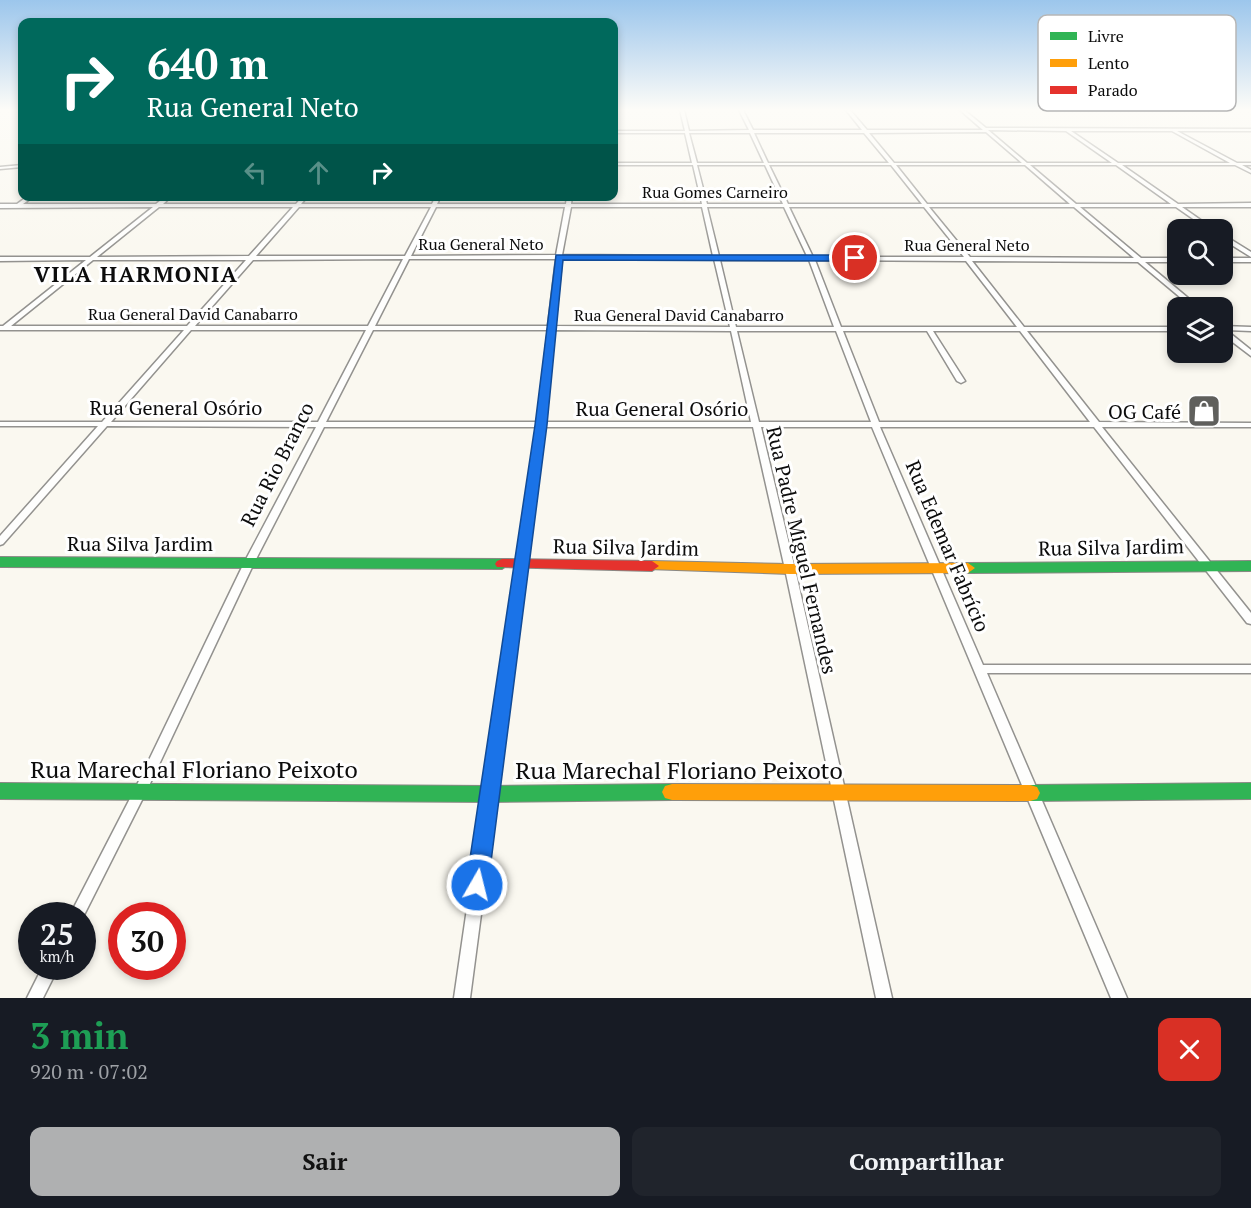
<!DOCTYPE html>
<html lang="pt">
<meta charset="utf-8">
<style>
:root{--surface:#171b24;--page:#20242c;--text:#f1f3f6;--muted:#9ea1a6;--accent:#afb0b1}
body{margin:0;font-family:"PT Serif",serif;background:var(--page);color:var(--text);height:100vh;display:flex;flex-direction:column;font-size:22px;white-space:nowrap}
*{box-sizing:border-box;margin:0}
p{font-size:20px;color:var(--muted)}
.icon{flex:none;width:33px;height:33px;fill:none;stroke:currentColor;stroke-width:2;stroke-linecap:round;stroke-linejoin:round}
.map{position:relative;height:998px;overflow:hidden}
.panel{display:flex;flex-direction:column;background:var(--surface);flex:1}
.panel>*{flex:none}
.top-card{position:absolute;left:18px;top:18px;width:600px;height:183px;border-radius:12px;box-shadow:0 3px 9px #0003;background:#00695c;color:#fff;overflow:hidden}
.controls{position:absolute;left:1167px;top:219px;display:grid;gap:12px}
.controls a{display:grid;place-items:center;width:66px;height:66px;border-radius:12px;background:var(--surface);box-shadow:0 3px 9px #0003;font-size:30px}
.speed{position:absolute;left:18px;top:902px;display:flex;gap:12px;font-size:30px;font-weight:700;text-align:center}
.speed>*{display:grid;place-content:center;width:78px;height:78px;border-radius:50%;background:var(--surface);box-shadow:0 3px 9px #0003;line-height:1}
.speed small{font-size:15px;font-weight:400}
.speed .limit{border:9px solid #d22;background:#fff;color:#111}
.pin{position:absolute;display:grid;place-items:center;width:51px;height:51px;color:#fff;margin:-26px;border:3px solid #fff;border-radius:50%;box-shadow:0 2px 6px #0007}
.me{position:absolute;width:66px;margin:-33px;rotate:8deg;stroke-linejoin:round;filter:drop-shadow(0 0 4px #0008)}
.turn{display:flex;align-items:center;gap:21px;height:126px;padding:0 30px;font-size:27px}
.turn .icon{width:78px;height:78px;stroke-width:2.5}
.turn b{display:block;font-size:42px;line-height:51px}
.lanes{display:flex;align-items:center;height:57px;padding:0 30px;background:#0003;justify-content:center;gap:30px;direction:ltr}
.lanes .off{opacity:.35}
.round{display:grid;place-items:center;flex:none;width:63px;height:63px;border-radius:12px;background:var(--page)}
.head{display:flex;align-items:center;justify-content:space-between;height:102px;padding:0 30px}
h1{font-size:36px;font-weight:700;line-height:45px;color:#1e9e55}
.action{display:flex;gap:12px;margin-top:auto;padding:12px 30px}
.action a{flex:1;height:69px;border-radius:12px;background:var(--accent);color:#111;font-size:24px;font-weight:700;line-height:69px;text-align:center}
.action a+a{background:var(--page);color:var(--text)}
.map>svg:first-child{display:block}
</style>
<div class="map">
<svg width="1251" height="998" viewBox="0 0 1251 998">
<rect width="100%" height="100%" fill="#faf8f0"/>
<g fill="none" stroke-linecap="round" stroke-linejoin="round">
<g stroke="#93928f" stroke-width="3">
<g id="street">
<path d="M680 110H684L689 131 749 130 739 110H743L753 130H862L846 110H850L867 130H983L960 110H964L986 128 1251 129V131H1177L1237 163H1251V165H1242L1251 170V173L1235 165H1122L1178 204 1251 203V207H1182L1215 230H1209L1176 207H1080L1141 258H1178V262H1145L1200 308H1193L1138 262 972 261 1024 327H1178V331H1027L1099 422 1251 423V427H1102L1251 613V624L1247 623 1094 427H880L983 665H1251V673H987L1127 998H1111L872 427H761L795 569 892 998H876L785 569 753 427H545L470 998H454L537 427H324L254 563 147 790 82 919V915H70L136 787 244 563 316 427 107 426 3 544 0 545V536L98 426H0V422H102L184 330H0V326H3L86 260 0 261V257H90L153 207 0 208V204H17L28 196H34L23 204H156L166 196H172L163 204H296L303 196H308L301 204H432L436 196H441L437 204H566L567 196H572L571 204H702L693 165H614V163H692L685 133H614V131H685ZM988 130 1066 131 1112 163H1027ZM1071 131H1172L1230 163H1118ZM986 132 1022 163H894L869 133ZM689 133H750L764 163H697ZM754 133H864L889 163H768ZM697 165H765L783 204H707ZM769 165H891L922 204H788ZM896 165H1025L1070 204H927ZM1030 165H1116L1171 204H1076ZM159 207H293L249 256 97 257ZM299 207H431L405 256H256ZM436 207H565L556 255 411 256ZM571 207H702L713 256 562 255ZM707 207H784L807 256H719ZM789 207H924L964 257H813ZM929 207H1074L1134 258 970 257ZM403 259 368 326H195L253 260ZM409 259H556L548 326H375ZM562 259H714L730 327 555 326ZM93 260H246L187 326H11ZM720 260H809L834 327H736ZM815 260 966 261 1017 327H841ZM191 330H366L318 422H111ZM373 330H548L537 422H326ZM554 330 731 331 751 422H545ZM737 331H836L871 422H759ZM843 331H927L957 381 961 383 965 381 933 331H1020L1090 422H879Z"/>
<polygon points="22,165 22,167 0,169 0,167"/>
<polygon points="1222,234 1251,252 1251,257 1222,239"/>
<rect x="1222" y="258" width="29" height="4"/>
<polygon points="1222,326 1251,327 1251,331 1226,330 1251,350 1251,356 1222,334"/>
<polygon points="43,966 59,966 43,998 27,998"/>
</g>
</g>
<g stroke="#8a8985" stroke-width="2">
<g id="fast">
<polygon points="0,557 502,559 509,564 502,569 0,567"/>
<polygon points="1251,561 1251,571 968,573 961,568 968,563"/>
<polygon points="0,783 489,786 672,784 679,786 682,792 679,798 672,800 489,802 0,799"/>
<polygon points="1251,783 1251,799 1030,801 1023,799 1020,793 1023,787 1030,785"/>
</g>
</g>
<g stroke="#8a8985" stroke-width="2">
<g id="slow">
<polygon points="652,561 790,564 968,563 975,568 968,573 790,574 647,569 645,566"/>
<polygon points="672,784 1030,785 1037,787 1040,793 1037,799 1030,801 672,800 665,798 662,792 665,786"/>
</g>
</g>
<g stroke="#8a8985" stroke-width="2">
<polygon id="jam" points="502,559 652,561 659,566 652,571 497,567 495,564 497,561"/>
</g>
<use href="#street" fill="#fefefd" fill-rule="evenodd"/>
<use href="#fast" fill="#30b455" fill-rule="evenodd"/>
<use href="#slow" fill="#ff9f0a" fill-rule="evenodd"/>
<use href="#jam" fill="#e5322d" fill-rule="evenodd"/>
</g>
<linearGradient id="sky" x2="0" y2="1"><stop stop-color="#9cc6ec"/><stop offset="0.44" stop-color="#fdfcf8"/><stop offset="1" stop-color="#fdfcf8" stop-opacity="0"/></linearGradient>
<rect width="1251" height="250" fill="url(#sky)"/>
<polygon fill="#1a73e8" stroke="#114b97" stroke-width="1.5" points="556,255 855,255 860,258 855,261 563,260 547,425 488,885 484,892 477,895 469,892 466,885 535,425"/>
<defs>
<g id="shop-square" transform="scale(1.725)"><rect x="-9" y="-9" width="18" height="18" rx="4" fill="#5f5f5c" stroke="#fff"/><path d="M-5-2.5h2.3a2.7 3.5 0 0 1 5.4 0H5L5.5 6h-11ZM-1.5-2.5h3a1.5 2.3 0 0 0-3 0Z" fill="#fff"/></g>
</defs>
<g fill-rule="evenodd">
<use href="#shop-square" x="1204" y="411"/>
</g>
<g text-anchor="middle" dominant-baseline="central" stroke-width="6" stroke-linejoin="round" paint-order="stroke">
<g font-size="16" fill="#0c0c0c" stroke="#fff">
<text x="715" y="192">Rua Gomes Carneiro</text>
<text x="481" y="244">Rua General Neto</text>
<text x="967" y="245">Rua General Neto</text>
<text x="193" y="314">Rua General David Canabarro</text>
<text x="679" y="315">Rua General David Canabarro</text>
</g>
<g font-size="20" fill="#0c0c0c" stroke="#fff">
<text x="176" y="407">Rua General Osório</text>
<text x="662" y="408">Rua General Osório</text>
<text transform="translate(277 464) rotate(-63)">Rua Rio Branco</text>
<text x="140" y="543">Rua Silva Jardim</text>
<text transform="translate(948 546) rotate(67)">Rua Edemar Fabrício</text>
<text transform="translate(626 547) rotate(1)">Rua Silva Jardim</text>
<text transform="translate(1111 547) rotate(-1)">Rua Silva Jardim</text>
<text transform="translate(802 550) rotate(77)">Rua Padre Miguel Fernandes</text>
</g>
<g font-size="20" fill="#0c0c0c" stroke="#fff" text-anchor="end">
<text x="1181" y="411">OG Café</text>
</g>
<g font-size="22" font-weight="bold" letter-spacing="1.5" fill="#0c0c0c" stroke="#fff">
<text x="136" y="273">VILA HARMONIA</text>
</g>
<g font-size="24" fill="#0c0c0c" stroke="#fff">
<text x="194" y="769">Rua Marechal Floriano Peixoto</text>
<text x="679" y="770">Rua Marechal Floriano Peixoto</text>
</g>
</g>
<rect x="1038" y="15" width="198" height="96" rx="9" fill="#fff" stroke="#b6b6b6" stroke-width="1.5"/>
<rect x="1050" y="32" width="27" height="8" fill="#30b455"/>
<rect x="1050" y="59" width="27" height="8" fill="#ff9f0a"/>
<rect x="1050" y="86" width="27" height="8" fill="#e5322d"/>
<g font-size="16" fill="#0c0c0c">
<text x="1088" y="42">Livre</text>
<text x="1088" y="69">Lento</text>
<text x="1088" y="96">Parado</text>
</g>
</svg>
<div class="controls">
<a><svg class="icon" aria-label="search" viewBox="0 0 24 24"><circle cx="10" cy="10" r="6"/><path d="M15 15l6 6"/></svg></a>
<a><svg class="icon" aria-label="layers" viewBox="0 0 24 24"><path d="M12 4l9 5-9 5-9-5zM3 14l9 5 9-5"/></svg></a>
</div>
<div class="speed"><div>25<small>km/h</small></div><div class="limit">30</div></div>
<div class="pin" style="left:855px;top:258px;background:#d93025"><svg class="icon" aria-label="arrive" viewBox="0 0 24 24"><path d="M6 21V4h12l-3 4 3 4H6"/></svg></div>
<svg class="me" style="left:477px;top:885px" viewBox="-20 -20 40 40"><circle r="17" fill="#1a73e8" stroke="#fff" stroke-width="3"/><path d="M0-11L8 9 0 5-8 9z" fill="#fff"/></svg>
<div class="top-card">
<div class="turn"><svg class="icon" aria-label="right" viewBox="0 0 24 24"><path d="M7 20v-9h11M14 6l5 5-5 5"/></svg><div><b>640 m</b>Rua General Neto</div></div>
<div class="lanes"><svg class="icon off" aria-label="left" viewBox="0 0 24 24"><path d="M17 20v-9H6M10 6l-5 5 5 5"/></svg><svg class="icon off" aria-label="ahead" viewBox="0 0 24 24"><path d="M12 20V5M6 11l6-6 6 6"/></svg><svg class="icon" aria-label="right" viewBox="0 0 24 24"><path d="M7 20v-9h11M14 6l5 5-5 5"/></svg></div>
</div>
</div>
<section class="panel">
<div class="head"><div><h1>3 min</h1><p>920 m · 07:02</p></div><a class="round" style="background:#d93025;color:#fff"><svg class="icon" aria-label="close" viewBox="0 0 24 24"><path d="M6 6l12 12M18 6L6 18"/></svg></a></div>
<div class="action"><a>Sair</a><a>Compartilhar</a></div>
</section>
